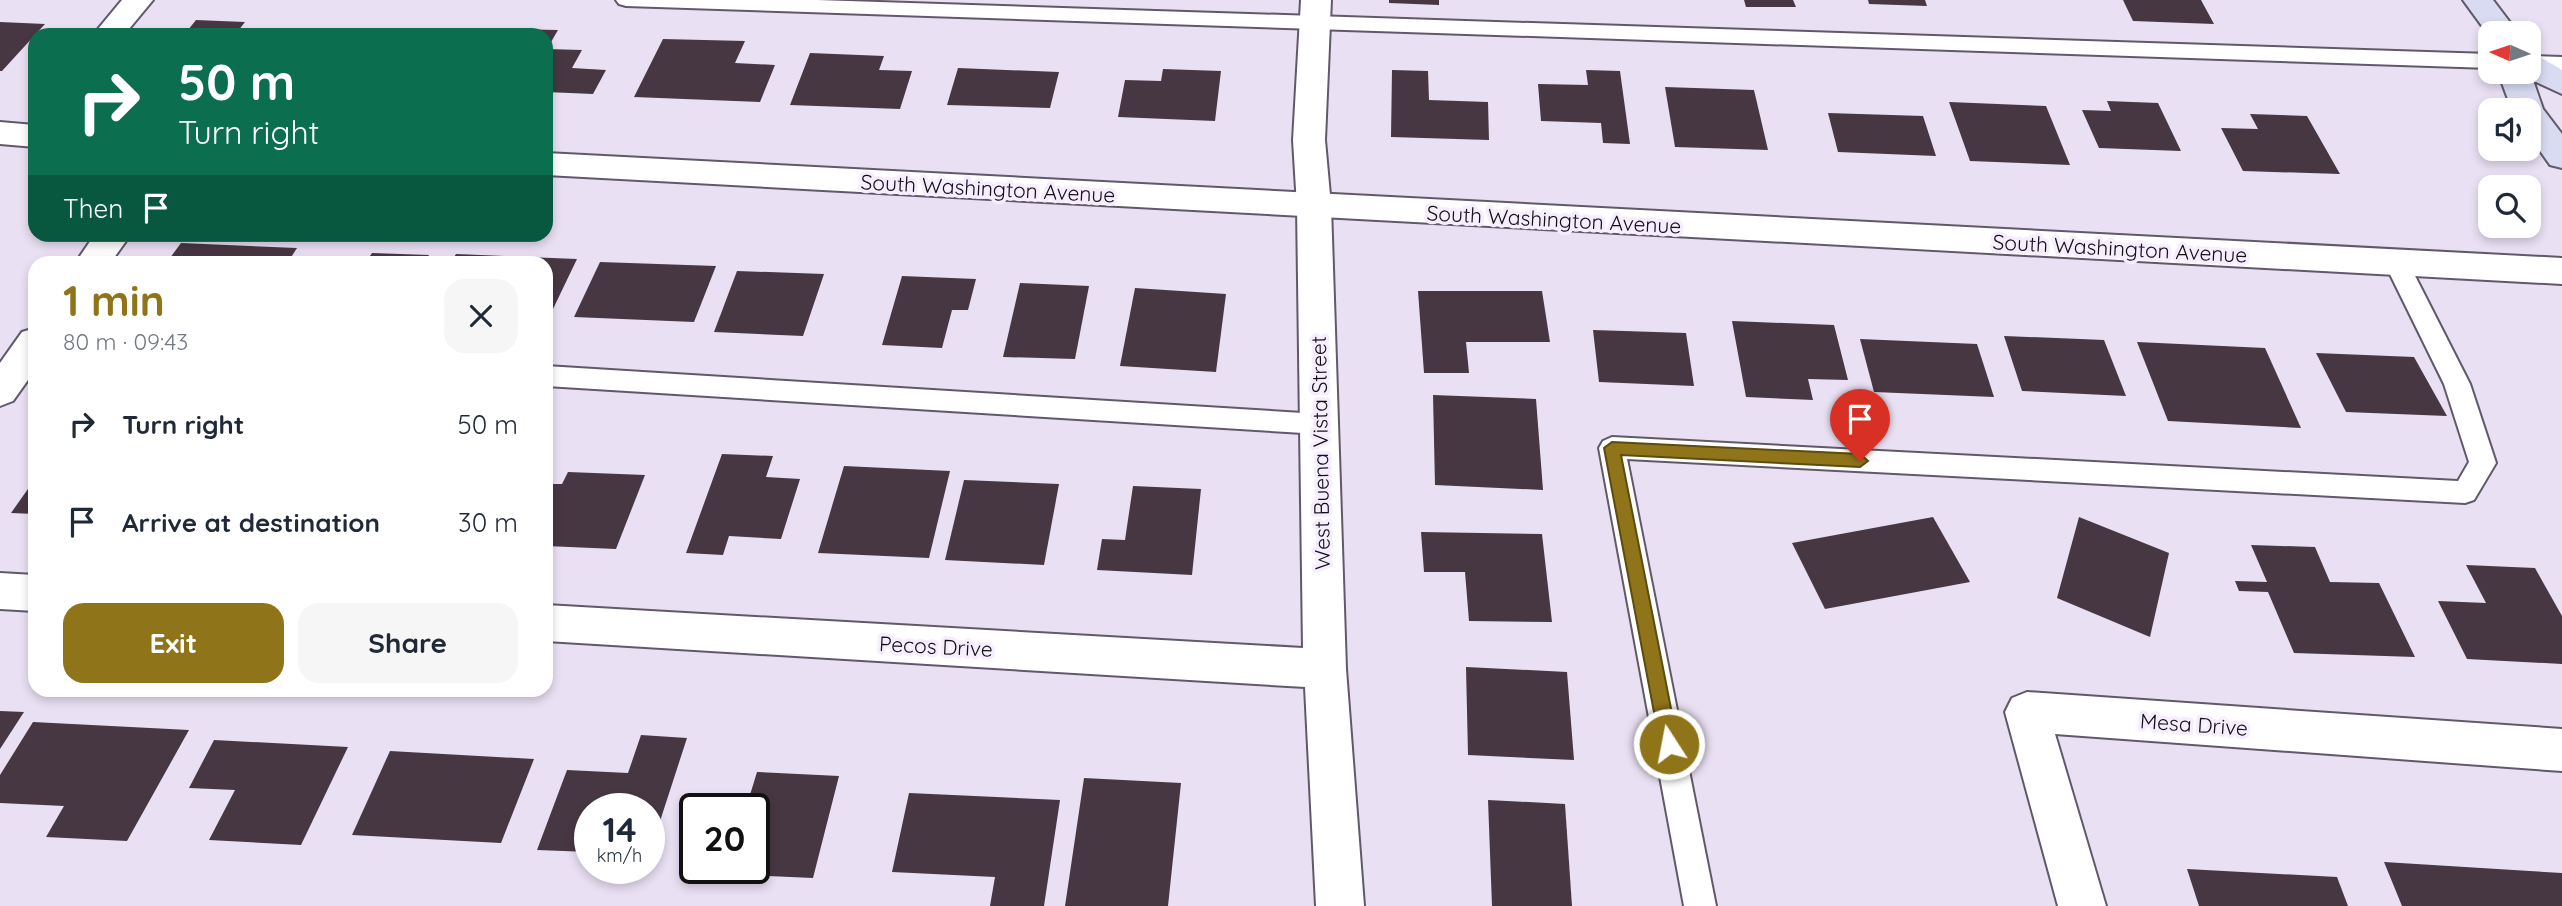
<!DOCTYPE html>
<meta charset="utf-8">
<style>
:root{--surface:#fff;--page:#f6f6f7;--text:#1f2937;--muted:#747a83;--accent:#8f7419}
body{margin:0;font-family:Quicksand,sans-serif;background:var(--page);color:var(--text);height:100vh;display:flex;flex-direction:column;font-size:26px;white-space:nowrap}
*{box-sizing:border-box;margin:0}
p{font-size:23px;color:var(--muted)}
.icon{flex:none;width:38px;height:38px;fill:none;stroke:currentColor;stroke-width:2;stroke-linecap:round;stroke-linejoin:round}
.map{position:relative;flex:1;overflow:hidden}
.side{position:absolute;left:28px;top:256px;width:525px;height:441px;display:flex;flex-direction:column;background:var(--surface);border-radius:21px;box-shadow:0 4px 10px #0003}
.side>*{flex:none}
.guide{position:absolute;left:28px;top:28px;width:525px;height:214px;border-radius:21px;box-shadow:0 4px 10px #0003;background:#0b6e4f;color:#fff;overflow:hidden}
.needle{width:46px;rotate:273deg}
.buttons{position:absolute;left:2478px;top:21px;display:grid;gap:14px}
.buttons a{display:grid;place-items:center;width:63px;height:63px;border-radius:14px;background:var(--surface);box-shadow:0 4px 10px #0003;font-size:35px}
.speed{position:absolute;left:574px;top:793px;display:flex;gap:14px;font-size:35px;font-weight:700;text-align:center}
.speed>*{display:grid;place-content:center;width:91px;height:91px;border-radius:50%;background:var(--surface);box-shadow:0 4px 10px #0003;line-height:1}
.speed small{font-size:18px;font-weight:400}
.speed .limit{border:4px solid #111;border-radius:10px;background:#fff;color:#111}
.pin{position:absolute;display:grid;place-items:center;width:60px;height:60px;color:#fff;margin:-72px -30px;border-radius:50% 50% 50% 0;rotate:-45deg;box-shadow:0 0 7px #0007}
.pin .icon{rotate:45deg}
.me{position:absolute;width:77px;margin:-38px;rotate:349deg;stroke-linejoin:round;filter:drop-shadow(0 0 5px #0008)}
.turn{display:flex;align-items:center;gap:24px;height:147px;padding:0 35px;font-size:32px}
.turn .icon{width:91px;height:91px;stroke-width:2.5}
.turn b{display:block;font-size:49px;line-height:60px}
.then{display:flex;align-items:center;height:66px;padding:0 35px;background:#0003;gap:14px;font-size:26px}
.round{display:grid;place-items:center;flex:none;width:74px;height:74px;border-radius:21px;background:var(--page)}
.headline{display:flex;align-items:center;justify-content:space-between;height:119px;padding:0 35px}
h1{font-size:42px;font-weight:800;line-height:52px;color:var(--accent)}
.button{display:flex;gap:14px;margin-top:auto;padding:14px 35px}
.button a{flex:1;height:80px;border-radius:21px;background:var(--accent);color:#fff;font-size:28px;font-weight:800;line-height:80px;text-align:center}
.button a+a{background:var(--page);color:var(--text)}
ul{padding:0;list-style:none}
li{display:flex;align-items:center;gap:21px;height:98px;padding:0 35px}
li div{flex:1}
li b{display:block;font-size:26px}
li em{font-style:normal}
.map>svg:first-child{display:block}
</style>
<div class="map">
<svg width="2562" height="906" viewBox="0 0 2562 906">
<rect width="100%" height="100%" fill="#eae0f4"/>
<g fill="#473743">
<polygon points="1389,0 1439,0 1439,5 1389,3"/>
<polygon points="1744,0 1793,0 1796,7 1746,7"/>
<polygon points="1868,0 1925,0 1927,6 1869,4"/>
<polygon points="2123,0 2201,0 2214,24 2133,21"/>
<polygon points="196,20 245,22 235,35 184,35"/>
<polygon points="0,22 45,24 2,71 0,71"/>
<polygon points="508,29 558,30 547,49 582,50 572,68 606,70 593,94 546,92 546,35 505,35"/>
<polygon points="663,39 745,41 735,63 775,65 760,102 634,97"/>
<polygon points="810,53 884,56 879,70 912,71 900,109 790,105"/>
<polygon points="958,68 1059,72 1050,108 947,105"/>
<polygon points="1163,69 1221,71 1215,121 1118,117 1125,80 1161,81"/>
<polygon points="1392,70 1428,71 1429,100 1488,102 1489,140 1391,137"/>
<polygon points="1586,70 1620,71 1630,144 1603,143 1601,123 1541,121 1538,84 1588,85"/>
<polygon points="1665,87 1754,90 1768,150 1675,147"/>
<polygon points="2107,101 2158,103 2181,151 2099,148 2082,110 2111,111"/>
<polygon points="1949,102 2046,106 2070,165 1970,161"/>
<polygon points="1828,113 1923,116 1936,156 1838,152"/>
<polygon points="2250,114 2307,116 2340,174 2243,171 2221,128 2258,129"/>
<polygon points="181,243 297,248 288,262 167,262"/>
<polygon points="372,253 429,255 425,262 366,262"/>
<polygon points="456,254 577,259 553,309 546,309 546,262 451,262"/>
<polygon points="600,262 716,266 694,322 574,317"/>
<polygon points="737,271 824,274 803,336 714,332"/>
<polygon points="902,276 976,279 968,310 952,310 942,348 882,345"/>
<polygon points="1020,283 1089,286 1075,359 1003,357"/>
<polygon points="1135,288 1226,294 1216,372 1120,366"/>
<polygon points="1418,291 1542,291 1550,342 1466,342 1469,373 1424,373"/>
<polygon points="1732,321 1834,325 1848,380 1808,379 1813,400 1746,397"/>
<polygon points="1593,330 1686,333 1694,386 1599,382"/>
<polygon points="2004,336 2104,340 2126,396 2022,391"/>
<polygon points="1860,339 1977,344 1994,397 1874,392"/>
<polygon points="2137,342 2265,348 2301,428 2168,421"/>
<polygon points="2316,353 2414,357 2447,416 2346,412"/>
<polygon points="1433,395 1536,399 1543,490 1435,485"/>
<polygon points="722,454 773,456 766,477 800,479 781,539 729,536 723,555 686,553"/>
<polygon points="844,466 950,471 929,558 818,553"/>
<polygon points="568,472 645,475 616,549 546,546 546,484 562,484"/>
<polygon points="35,479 35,514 11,513"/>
<polygon points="964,480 1059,484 1044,565 945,560"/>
<polygon points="1133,486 1201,489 1192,575 1097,570 1102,539 1125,540"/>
<polygon points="1933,517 1970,582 1825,609 1792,543"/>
<polygon points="2079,517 2169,553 2150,637 2057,598"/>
<polygon points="1421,532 1542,534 1552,622 1469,621 1465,572 1424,572"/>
<polygon points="2251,545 2315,547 2330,582 2379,583 2415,657 2294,653 2268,592 2239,591 2235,581 2267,582"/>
<polygon points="2466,565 2535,568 2562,616 2562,664 2467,659 2438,601 2486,603"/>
<polygon points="1466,667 1567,672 1574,760 1468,755"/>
<polygon points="0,711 24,712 0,749"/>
<polygon points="33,722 189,730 127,841 46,837 64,806 0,803 0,775"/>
<polygon points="641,735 687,738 650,852 649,808 590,808 590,852 537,850 567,770 628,773"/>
<polygon points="214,740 348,747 301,845 209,840 235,790 189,788"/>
<polygon points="390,751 534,759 501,843 352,835"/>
<polygon points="757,772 839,776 813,878 727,874 729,868 754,868 754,808 746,808"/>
<polygon points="1084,778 1181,783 1168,906 1065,906"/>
<polygon points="909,793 1060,800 1044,906 990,906 995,877 892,872"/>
<polygon points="1488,800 1565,804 1572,906 1492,906"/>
<polygon points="2384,862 2562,873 2562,906 2402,906"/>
<polygon points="2187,869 2337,877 2348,906 2199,906"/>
</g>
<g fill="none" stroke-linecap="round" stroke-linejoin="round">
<g stroke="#61596a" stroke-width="4">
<g id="service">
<polygon points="616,0 817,0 2490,54 2490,68 626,6 619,4"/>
<polygon points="2529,56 2562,57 2562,71 2529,70"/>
<polygon points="2396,253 2404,256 2408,262 2470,384 2496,463 2474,500 2465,503 1627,459 1716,906 1684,906 1599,448 1603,441 1612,437 2458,481 2469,462 2444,384 2384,262 2388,256"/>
<polygon points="546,366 1319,414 1328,417 1332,424 1328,431 1319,434 546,386"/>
</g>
</g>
<g stroke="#61596a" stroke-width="4">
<g id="minor">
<polygon points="1301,0 1331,0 1325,140 1331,206 1346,669 1364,906 1316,906 1305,687 546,641 546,605 1303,648 1297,206 1293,140"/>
<polygon points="0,573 35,575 35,611 0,609"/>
<polygon points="2027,692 2562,729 2562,771 2055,734 2106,906 2058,906 2005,712 2012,698"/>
</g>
</g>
<g stroke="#61596a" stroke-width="4">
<g id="tertiary">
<polygon points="122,0 153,0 124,35 93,35"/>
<polygon points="0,122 35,125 35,147 0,144"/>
<polygon points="546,153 2562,258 2562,284 546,175"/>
<polygon points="95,234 131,234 111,262 76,262"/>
<polygon points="35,328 35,370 13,401 0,406 0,363 22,332"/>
</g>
</g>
<g stroke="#61596a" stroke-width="4">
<g id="secondary">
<polygon points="2463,0 2493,0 2518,33 2490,33 2490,37"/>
<polygon points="2529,54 2540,57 2562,70 2562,94 2534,81 2534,83 2543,109 2562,134 2562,168 2550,165 2529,135 2529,110 2512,110 2502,83 2507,72 2529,72"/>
</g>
</g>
<use href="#service" fill="#fff" fill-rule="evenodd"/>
<use href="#minor" fill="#fff" fill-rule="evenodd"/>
<use href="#tertiary" fill="#fff" fill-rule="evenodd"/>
<use href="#secondary" fill="#d9dbf2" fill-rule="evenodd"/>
</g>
<polygon fill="#8f7419" stroke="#5d4b10" stroke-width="2" points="1612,442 1860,454 1868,461 1860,467 1621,455 1678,744 1676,750 1669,753 1663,750 1660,744 1604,448"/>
<g text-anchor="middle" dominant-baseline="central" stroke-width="7" stroke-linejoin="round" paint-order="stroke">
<g font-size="21" fill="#120f15" stroke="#f6eeff">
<text transform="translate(988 188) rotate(3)">South Washington Avenue</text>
<text transform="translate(1554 219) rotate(3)">South Washington Avenue</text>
<text transform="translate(2120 248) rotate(3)">South Washington Avenue</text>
<text transform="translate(1320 453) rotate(-91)">West Buena Vista Street</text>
<text transform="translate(936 646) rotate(3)">Pecos Drive</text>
<text transform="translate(2194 724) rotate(4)">Mesa Drive</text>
</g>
</g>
</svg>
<div class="buttons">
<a><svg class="needle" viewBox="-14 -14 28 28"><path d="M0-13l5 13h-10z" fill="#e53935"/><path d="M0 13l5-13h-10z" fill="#747a83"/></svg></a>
<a><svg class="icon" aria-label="sound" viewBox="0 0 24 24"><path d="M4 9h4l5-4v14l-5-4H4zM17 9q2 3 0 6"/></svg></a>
<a><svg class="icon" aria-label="search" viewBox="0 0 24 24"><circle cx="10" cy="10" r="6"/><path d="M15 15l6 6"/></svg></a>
</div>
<div class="speed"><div>14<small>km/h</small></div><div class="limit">20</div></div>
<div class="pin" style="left:1860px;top:461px;background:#d93025"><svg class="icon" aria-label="arrive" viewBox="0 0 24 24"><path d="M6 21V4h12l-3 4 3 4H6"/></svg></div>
<svg class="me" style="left:1669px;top:744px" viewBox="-20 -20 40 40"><circle r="17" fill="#8f7419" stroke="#fff" stroke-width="3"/><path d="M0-11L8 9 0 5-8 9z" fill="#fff"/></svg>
<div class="guide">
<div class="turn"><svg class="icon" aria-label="right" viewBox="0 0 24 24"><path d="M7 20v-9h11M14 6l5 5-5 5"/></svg><div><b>50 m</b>Turn right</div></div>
<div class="then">Then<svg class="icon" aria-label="arrive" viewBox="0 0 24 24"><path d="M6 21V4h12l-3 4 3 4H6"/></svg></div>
</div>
<section class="side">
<div class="headline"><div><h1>1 min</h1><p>80 m · 09:43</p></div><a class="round"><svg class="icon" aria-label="close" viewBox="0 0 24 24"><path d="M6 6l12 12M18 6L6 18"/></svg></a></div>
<ul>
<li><svg class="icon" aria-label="right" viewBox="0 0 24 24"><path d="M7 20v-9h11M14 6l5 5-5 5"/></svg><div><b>Turn right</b></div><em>50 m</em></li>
<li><svg class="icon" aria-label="arrive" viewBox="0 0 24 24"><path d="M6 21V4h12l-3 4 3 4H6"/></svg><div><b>Arrive at destination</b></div><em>30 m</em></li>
</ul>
<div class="button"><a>Exit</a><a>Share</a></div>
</section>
</div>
